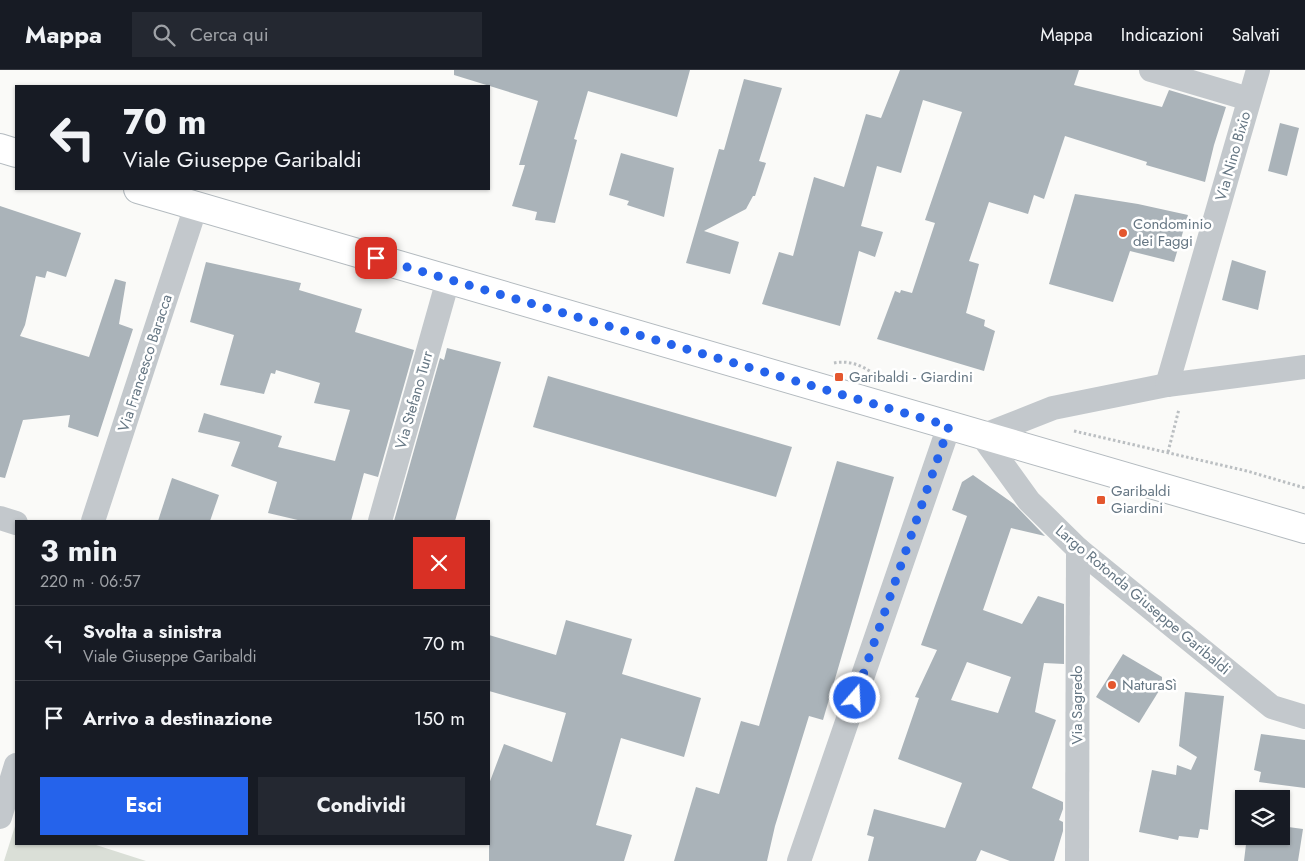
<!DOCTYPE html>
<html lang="it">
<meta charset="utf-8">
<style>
:root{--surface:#171b24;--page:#242831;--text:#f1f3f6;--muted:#9ea1a6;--line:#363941;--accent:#2563eb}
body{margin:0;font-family:Jost,sans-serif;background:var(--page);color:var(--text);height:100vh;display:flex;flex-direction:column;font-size:19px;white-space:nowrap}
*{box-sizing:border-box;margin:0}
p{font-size:16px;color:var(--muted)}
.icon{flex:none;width:28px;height:28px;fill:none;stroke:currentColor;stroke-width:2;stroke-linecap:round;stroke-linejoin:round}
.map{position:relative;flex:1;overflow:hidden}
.details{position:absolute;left:15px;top:450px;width:475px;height:325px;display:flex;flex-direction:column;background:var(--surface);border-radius:0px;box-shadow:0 1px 4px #0004}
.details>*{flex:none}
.hud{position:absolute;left:15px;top:15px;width:475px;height:105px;border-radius:0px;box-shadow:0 1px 4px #0004;background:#171b24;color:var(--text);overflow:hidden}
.tools{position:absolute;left:1235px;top:720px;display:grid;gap:10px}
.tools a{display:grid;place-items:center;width:55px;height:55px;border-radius:0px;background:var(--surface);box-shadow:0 1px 4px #0004;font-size:25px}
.pin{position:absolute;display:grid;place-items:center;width:42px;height:42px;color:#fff;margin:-21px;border-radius:10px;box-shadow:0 2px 8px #0006}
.me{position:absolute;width:55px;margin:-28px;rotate:19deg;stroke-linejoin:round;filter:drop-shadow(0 0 4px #0008)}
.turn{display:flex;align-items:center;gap:18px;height:105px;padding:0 25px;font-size:22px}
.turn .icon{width:65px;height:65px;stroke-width:2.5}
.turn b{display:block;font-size:35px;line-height:42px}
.round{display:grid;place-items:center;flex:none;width:52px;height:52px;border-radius:0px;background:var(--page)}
.summary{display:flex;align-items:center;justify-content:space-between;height:85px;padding:0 25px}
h1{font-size:30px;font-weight:700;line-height:38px}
.action{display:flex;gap:10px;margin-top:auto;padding:10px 25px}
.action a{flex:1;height:58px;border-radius:0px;background:var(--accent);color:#fff;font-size:20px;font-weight:700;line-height:58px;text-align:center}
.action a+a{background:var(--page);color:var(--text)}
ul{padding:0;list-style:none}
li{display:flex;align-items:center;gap:15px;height:75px;padding:0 25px;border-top:1px solid var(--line)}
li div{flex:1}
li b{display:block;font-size:19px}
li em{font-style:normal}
header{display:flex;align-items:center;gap:30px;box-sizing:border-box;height:70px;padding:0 25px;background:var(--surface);border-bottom:1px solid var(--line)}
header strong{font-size:24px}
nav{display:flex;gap:28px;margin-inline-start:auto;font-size:18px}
.search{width:350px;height:45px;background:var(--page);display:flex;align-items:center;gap:12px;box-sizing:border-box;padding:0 18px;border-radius:0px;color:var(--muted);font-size:19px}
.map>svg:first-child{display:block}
</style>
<header>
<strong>Mappa</strong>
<div class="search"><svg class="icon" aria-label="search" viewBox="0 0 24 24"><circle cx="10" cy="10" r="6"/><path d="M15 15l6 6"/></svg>Cerca qui</div>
<nav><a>Mappa</a><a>Indicazioni</a><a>Salvati</a></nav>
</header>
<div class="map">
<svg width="1305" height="791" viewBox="0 0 1305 791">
<rect width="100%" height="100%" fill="#fafaf8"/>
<polygon fill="#dadfd7" points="16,753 16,774 93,774 146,791 4,791"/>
<g fill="#aab3b9" fill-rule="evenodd">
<polygon points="454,0 690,0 677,47 588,21 574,69 577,70 555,153 535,150 537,142 512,136 525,95 519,95 538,31 454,5"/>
<polygon points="900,0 1079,0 1074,15 1162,37 1169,20 1226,37 1214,75 1205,112 1146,95 1147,92 1065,66 1044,129 1034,125 1028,144 989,132 969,191 979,194 966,243 985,250 984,256 995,261 984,301 877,269 895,221 900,223 901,220 912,223 935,153 925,150 962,42 923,30 901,103 877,96 861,156 883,162 875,187 859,181 840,256 762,234 779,182 793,186 814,107 844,117 866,44 881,48"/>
<polygon points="744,9 782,18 759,91 766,93 755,126 753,126 746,139 704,161 739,172 730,204 686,193 719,79 724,80"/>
<polygon points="1280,53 1299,58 1287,106 1268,101"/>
<polygon points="621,83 674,98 664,147 627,135 629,131 609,125"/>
<polygon points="1075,124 1138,134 1188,145 1174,192 1130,181 1113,232 1049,214"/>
<polygon points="0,136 81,163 66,207 47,201 45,208 36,206 25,255 20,266 89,287 115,209 126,212 119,254 133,259 98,367 68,357 70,345 23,350 5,408 0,407"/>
<polygon points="1232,190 1266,201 1258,240 1222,230"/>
<polygon points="206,192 301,213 299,220 362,239 355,262 414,280 378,407 364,403 351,451 302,451 268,443 277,412 231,396 240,372 198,362 204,343 282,366 278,377 335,391 350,340 314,333 320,313 276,300 275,304 271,303 264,324 220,315 234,265 190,252"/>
<polygon points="447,278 501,292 455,451 394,451 440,288 444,290"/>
<polygon points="548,306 792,377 776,427 533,357"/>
<polygon points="837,391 894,407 823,650 809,646 775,756 767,791 674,791 696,717 719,724 741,651 759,656"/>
<path d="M973 405 1014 434 1045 466 1011 458 983 540 1022 554 1038 526 1064 534V594L1044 593 1035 642 1056 650 1032 718 1063 732V739L1059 750 1063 752V761L1054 791H1010L981 780 976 791H868L874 767 867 765 874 739 945 758 962 713 898 689 919 628 915 627 937 580 921 575 967 446 952 440 962 412ZM967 592 1011 607 998 643 951 630Z"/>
<polygon points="172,408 219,425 210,451 158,451"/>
<polygon points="566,550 632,569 622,604 701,628 684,687 621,668 596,755 632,765 624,791 489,791 489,714 504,674 552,692 566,643 489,621 489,565 556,585"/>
<polygon points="1123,584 1162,607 1162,616 1139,653 1096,627"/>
<polygon points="1185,622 1224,626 1208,760 1200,759 1198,768 1179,766 1178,770 1139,762 1152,700 1176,705 1177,695 1191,700 1197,687 1179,676"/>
<polygon points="1261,664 1305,670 1305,718 1259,712 1261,702 1254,700"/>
<polygon points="1281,756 1303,759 1298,791 1244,791 1247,766 1281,766"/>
</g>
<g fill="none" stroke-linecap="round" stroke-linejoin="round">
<g stroke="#b3babf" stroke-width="30">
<g id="secondary">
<polyline points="0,78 16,83"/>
<polyline points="138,119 1305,459"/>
</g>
</g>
<g stroke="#bbbfc2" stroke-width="3" stroke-dasharray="2.5 2.5" stroke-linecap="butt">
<path d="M834 293C848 290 862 295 874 304"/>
<polyline points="1074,361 1247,401 1305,418"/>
<polyline points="1168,382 1179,339"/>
</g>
<g stroke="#c3c8cc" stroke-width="24">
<polyline points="1151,0 1249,29"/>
<polyline points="1305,297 1167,315 1053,338 982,366 1029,431 1078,479 1272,637 1305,647"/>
<polyline points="1167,315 1258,0"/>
<polyline points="0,448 16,453"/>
<polyline points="93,451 196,136"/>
<polyline points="380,451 448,210"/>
<polyline points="0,747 16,695"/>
<polyline points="799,791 949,356"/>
<polyline points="1077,791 1078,479"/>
</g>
<use href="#secondary" stroke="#fff" stroke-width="28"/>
</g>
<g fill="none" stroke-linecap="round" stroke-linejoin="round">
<polyline stroke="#2563eb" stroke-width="9" stroke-dasharray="0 16.2" points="376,188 949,356 855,628"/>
</g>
<g fill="#e4572e" stroke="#fff" stroke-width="2">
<circle cx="1123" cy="163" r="5"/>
<rect x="834" y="302" width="10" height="10" rx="2.5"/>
<rect x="1096" y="425" width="10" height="10" rx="2.5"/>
<circle cx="1112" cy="615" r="5"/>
</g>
<g text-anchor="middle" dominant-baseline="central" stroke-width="5" stroke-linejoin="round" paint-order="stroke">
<g font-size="15" fill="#657683" stroke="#fff">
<text transform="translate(1233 86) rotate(-74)">Via Nino Bixio</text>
<text transform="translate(145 293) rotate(-72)">Via Francesco Baracca</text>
<text transform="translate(414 330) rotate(-74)">Via Stefano Turr</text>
<text transform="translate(1143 530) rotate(40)">Largo Rotonda Giuseppe Garibaldi</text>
<text transform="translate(1077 635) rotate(-90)">Via Sagredo</text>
</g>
<g font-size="15" fill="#657683" stroke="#fff" text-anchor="start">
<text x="1133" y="154">Condominio<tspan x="1133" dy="17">dei Faggi</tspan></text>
<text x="849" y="307">Garibaldi - Giardini</text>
<text x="1111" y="421">Garibaldi<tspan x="1111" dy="17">Giardini</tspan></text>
<text x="1122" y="615">NaturaSì</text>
</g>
</g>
</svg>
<div class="tools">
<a><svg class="icon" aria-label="layers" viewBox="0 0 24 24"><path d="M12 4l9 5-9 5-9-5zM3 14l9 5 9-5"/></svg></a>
</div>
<div class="pin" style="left:376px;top:188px;background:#d93025"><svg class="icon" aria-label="arrive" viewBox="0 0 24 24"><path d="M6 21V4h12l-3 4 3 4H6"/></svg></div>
<svg class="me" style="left:855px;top:628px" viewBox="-20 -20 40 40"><circle r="17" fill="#2563eb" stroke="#fff" stroke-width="3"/><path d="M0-11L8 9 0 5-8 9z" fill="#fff"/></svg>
<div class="hud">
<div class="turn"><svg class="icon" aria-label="left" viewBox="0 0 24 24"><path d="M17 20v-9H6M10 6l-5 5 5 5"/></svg><div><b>70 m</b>Viale Giuseppe Garibaldi</div></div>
</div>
<section class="details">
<div class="summary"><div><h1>3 min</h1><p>220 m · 06:57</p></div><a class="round" style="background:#d93025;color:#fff"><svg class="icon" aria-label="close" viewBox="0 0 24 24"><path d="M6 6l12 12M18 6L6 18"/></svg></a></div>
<ul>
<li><svg class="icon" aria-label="left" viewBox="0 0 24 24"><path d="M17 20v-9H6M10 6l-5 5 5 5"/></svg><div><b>Svolta a sinistra</b><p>Viale Giuseppe Garibaldi</p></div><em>70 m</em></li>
<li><svg class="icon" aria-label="arrive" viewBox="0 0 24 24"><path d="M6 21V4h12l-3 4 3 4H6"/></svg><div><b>Arrivo a destinazione</b></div><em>150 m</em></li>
</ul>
<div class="action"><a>Esci</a><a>Condividi</a></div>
</section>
</div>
